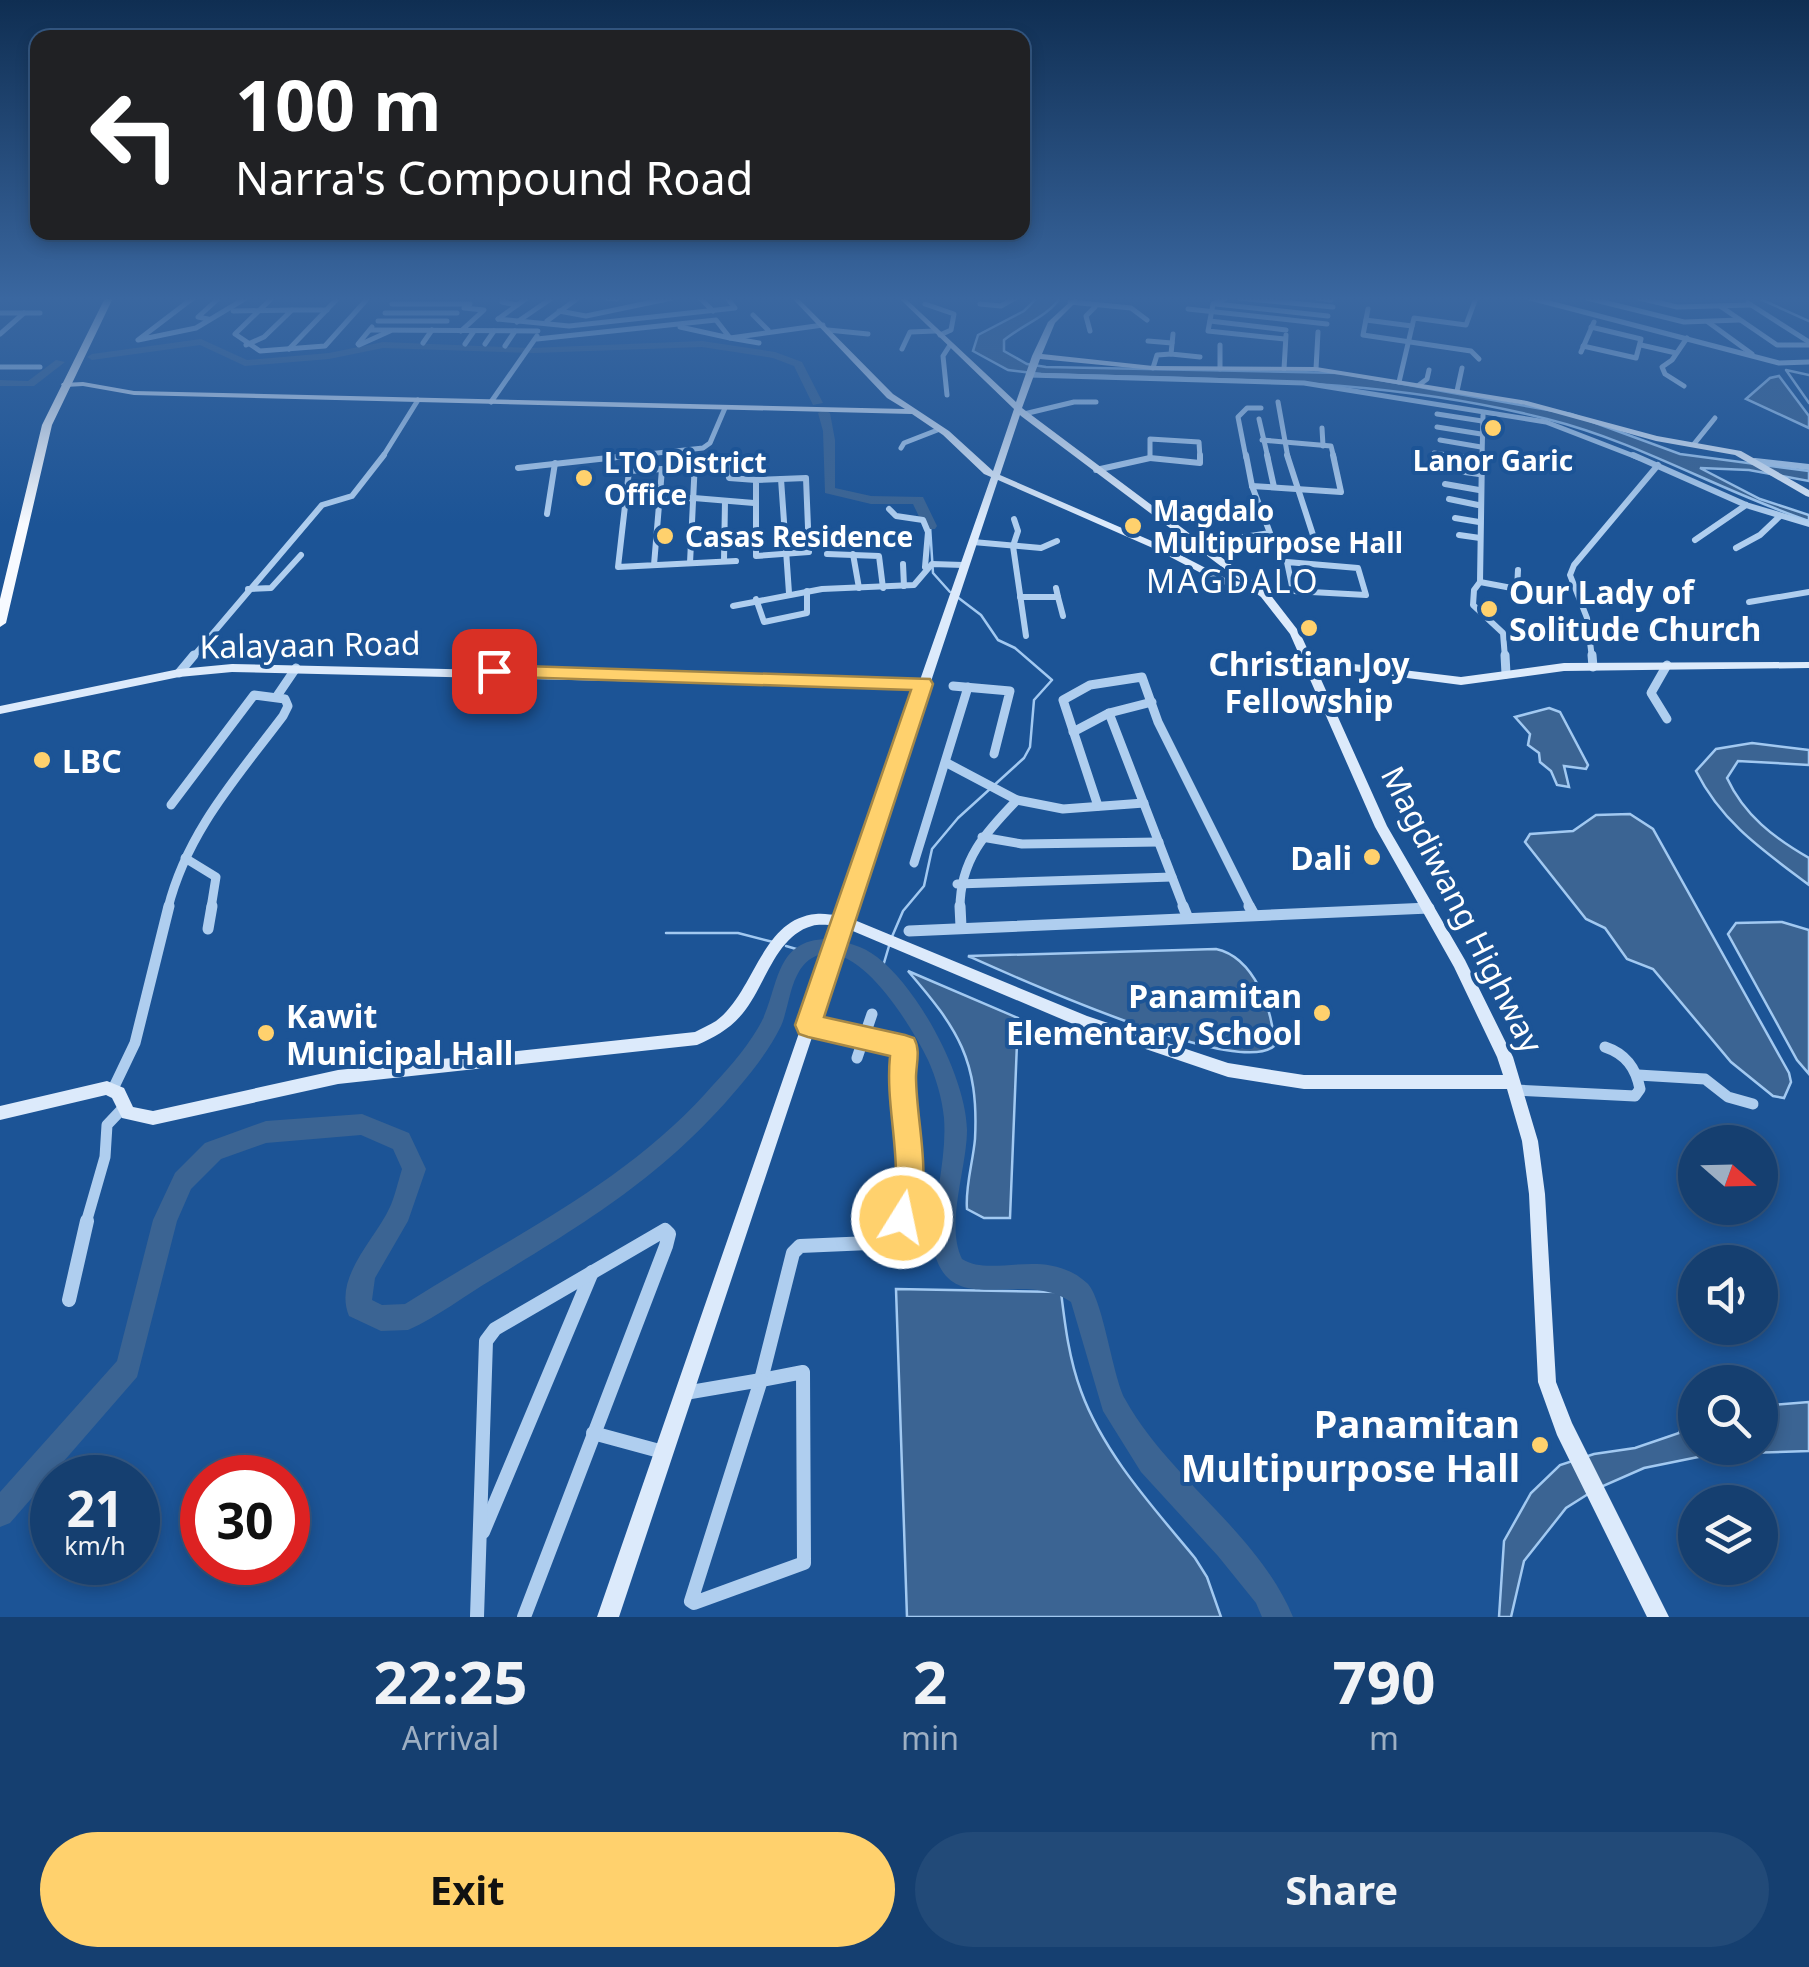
<!DOCTYPE html>
<style>
:root{--surface:#153f70;--page:#224a78;--text:#f1f3f6;--muted:#9dafc3;--line:#345883;--accent:#ffd16d}
body{margin:0;font-family:"Noto Sans",sans-serif;background:var(--page);color:var(--text);height:100vh;display:flex;flex-direction:column;font-size:38px;white-space:nowrap}
*{box-sizing:border-box;margin:0}
p{font-size:32px;color:var(--muted)}
.icon{flex:none;width:55px;height:55px;fill:none;stroke:currentColor;stroke-width:2;stroke-linecap:round;stroke-linejoin:round}
.map{position:relative;height:1617px;overflow:hidden}
.sheet{display:flex;flex-direction:column;background:var(--surface);flex:1}
.sheet>*{flex:none}
.hud{position:absolute;left:30px;top:30px;width:1000px;height:210px;border-radius:20px;box-shadow:0 5px 15px #0003,0 0 0 2px var(--line);background:#202124;color:#fff;overflow:hidden}
.needle{width:65px;rotate:110deg}
.buttons{position:absolute;left:1678px;top:1125px;display:grid;gap:20px}
.buttons a{display:grid;place-items:center;width:100px;height:100px;border-radius:50%;background:var(--surface);box-shadow:0 5px 15px #0003,0 0 0 2px var(--line);font-size:50px}
.speed{position:absolute;left:30px;top:1455px;display:flex;gap:20px;font-size:50px;font-weight:700;text-align:center}
.speed>*{display:grid;place-content:center;width:130px;height:130px;border-radius:50%;background:var(--surface);box-shadow:0 5px 15px #0003,0 0 0 2px var(--line);line-height:1}
.speed small{font-size:25px;font-weight:400}
.speed .limit{border:15px solid #d22;background:#fff;color:#111}
.pin{position:absolute;display:grid;place-items:center;width:85px;height:85px;color:#fff;margin:-42px;border-radius:20px;box-shadow:0 5px 15px #0006}
.me{position:absolute;width:110px;margin:-55px;rotate:10deg;stroke-linejoin:round;filter:drop-shadow(0 0 8px #0008)}
.turn{display:flex;align-items:center;gap:35px;height:210px;padding:0 40px;font-size:45px}
.turn .icon{width:130px;height:130px;stroke-width:2.5}
.turn b{display:block;font-size:70px;line-height:85px}
.eta{display:flex;justify-content:space-evenly;align-items:center;height:170px;text-align:center}
.eta b{font-size:60px;font-weight:700;line-height:70px}
.button{display:flex;gap:20px;margin-top:auto;padding:20px 40px}
.button a{flex:1;height:115px;border-radius:60px;background:var(--accent);color:#111;font-size:40px;font-weight:700;line-height:115px;text-align:center}
.button a+a{background:var(--page);color:var(--text)}
.map>svg:first-child{display:block}
</style>
<div class="map">
<svg width="1809" height="1617" viewBox="0 0 1809 1617">
<rect width="100%" height="100%" fill="#1c5496"/>
<g fill="#3b6493" stroke="#a2c9f1" stroke-width="2.5">
<path d="M1037 298H1060C1047 317 1022 325 1004 340V351L1027 364 1046 367 1341 373 1571 414 1680 454 1809 471V481L1749 470 1700 468 1760 499 1809 515V521C1720 491 1639 442 1547 419 1378 376 1214 380 1041 374L1008 370 973 351 978 335 1024 311Z"/>
<polygon points="1779,376 1809,416 1809,428 1746,399 1770,378"/>
<polygon points="1549,708 1560,712 1588,765 1586,769 1564,766 1569,787 1557,785 1551,771 1540,762 1539,753 1528,745 1530,734 1515,717"/>
<path d="M1752 743 1809 750V765L1738 761 1727 778C1744 815 1774 838 1809 858V885C1764 851 1722 823 1696 771L1716 749Z"/>
<polygon points="1630,814 1653,829 1789,1073 1791,1082 1784,1098 1773,1096 1731,1062 1653,969 1627,959 1605,928 1586,919 1525,842 1530,834 1573,831 1596,815"/>
<polygon points="1782,922 1809,930 1809,1074 1797,1060 1728,934 1736,923"/>
<path d="M1216 949C1254 957 1274 1011 1274 1046 1238 1078 1015 977 968 956Z"/>
<path d="M908 971 1018 1018 1010 1218H984L967 1209C965 1187 973 1162 975 1139 979 1060 958 1029 908 971Z"/>
<path d="M896 1289 1061 1292C1065 1325 1069 1359 1081 1391 1104 1454 1153 1507 1195 1558L1207 1577 1221 1617H907Z"/>
<polygon points="1809,1402 1809,1451 1713,1454 1644,1468 1596,1489 1566,1508 1524,1561 1511,1617 1499,1617 1504,1541 1531,1493 1560,1465 1594,1454 1635,1448 1679,1433 1688,1412 1695,1411 1695,1448 1760,1448 1760,1406"/>
</g>
<g fill="none" stroke-linecap="round" stroke-linejoin="round">
<g stroke="#a2c9f1" stroke-width="2.5">
<polyline points="1758,298 1809,321"/>
<polyline points="1809,375 1786,370 1809,403"/>
<polyline points="930,526 933,573 950,592"/>
<polyline points="666,933 738,933 773,942"/>
<polyline points="891,939 903,911 924,886 932,849 958,818 1024,758 1030,747 1034,700 1052,680 1015,648 998,640 981,615 956,596"/>
<polyline points="786,946 803,951"/>
<polyline points="881,973 889,946"/>
</g>
<g fill="#3b6493" fill-rule="evenodd">
<polygon points="201,339 247,360 329,353 383,342 530,348 702,341 775,352 802,362 823,403 813,405 794,366 773,358 702,347 534,353 383,348 329,359 245,366 200,345 92,360 87,357 92,354"/>
<polygon points="56,360 65,362 34,386 0,386 0,380 28,381"/>
<polygon points="824,410 830,413 835,440 835,488 871,496 923,497 937,526 935,529 925,529 913,504 871,504 825,493 823,431 818,413"/>
<path d="M827 939C845 941 863 946 877 957 919 989 966 1077 967 1130 967 1168 945 1225 962 1259 993 1279 1045 1245 1087 1283 1103 1298 1112 1374 1125 1399 1170 1480 1257 1531 1293 1617H1262L1256 1603 1218 1556 1141 1472 1103 1411 1071 1302C1019 1266 944 1326 932 1240 934 1200 947 1158 944 1118 942 1098 936 1078 928 1060 913 1029 856 932 812 958 790 971 790 1006 781 1026 773 1042 763 1057 752 1071 675 1168 597 1216 493 1279 465 1295 438 1317 408 1330L381 1331 349 1316C333 1277 375 1240 390 1207 395 1196 398 1182 402 1169L393 1149 361 1135 266 1143 221 1159 191 1189 177 1221 137 1377 10 1523 0 1527V1492L117 1361 153 1220 175 1173 205 1143 266 1121 362 1114 409 1133 426 1169 408 1221 375 1278 372 1300 382 1305 405 1304C509 1238 621 1186 705 1094 724 1073 744 1052 758 1028 780 993 771 940 827 939Z"/>
</g>
<g stroke="#afceef" stroke-width="5">
<polyline points="193,298 138,340 196,328 246,298"/>
<polyline points="272,298 235,334 260,351 325,346 368,298"/>
<polyline points="503,298 502,302 517,305"/>
<polyline points="608,298 617,299"/>
<polyline points="700,298 713,311"/>
<polyline points="1226,298 1213,304 1208,331 1285,339"/>
<polyline points="1239,298 1333,307"/>
<polyline points="1317,298 1331,300"/>
<polyline points="1530,298 1779,363 1809,362"/>
<polyline points="1587,298 1684,322 1739,320"/>
<polyline points="1639,298 1677,307 1751,305"/>
<polyline points="1070,302 1131,308 1147,320"/>
<polyline points="1748,303 1809,342"/>
<polyline points="392,304 470,304"/>
<polyline points="925,304 954,314 951,330 940,335"/>
<polyline points="980,304 1001,306 1015,298"/>
<polyline points="1216,304 1328,316"/>
<polyline points="1720,306 1777,345 1809,345"/>
<polyline points="1188,309 1327,324"/>
<polyline points="1368,309 1363,335 1471,351 1479,359"/>
<polyline points="292,310 327,310"/>
<polyline points="233,311 292,310 264,337 246,345"/>
<polyline points="559,311 586,316 672,298"/>
<polyline points="0,313 40,313"/>
<polyline points="385,313 457,313"/>
<polyline points="753,315 768,330"/>
<polyline points="208,319 198,317 219,298"/>
<polyline points="498,319 569,326 735,308 727,298"/>
<polyline points="498,319 527,298"/>
<polyline points="1366,320 1412,326"/>
<polyline points="378,321 447,321"/>
<polyline points="547,321 578,298"/>
<polyline points="1210,321 1286,330"/>
<polyline points="517,322 552,298"/>
<polyline points="1708,322 1752,354"/>
<polyline points="680,327 730,338 823,325"/>
<polyline points="370,330 538,331"/>
<polyline points="828,330 868,334"/>
<polyline points="461,331 484,310 464,308"/>
<polyline points="1090,331 1086,316 1095,307"/>
<polyline points="0,334 24,313"/>
<polyline points="1173,334 1171,354 1200,357"/>
<polyline points="537,339 716,320 730,338 759,343"/>
<polyline points="1148,341 1172,343"/>
<polyline points="423,343 432,330"/>
<polyline points="358,344 372,327"/>
<polyline points="465,344 474,331"/>
<polyline points="485,344 494,331"/>
<polyline points="359,345 390,331"/>
<polyline points="1220,345 1220,369"/>
<polyline points="1641,345 1676,353"/>
<polyline points="505,346 515,331"/>
<polyline points="1583,346 1636,358 1641,339 1591,327"/>
<polyline points="289,349 338,298"/>
<polyline points="902,349 910,332 935,331"/>
<polyline points="1581,352 1594,322"/>
<polyline points="0,367 40,367"/>
<polyline points="1153,368 1157,355 1171,354"/>
<polyline points="1284,369 1286,335"/>
<polyline points="1316,369 1318,332"/>
<polyline points="1029,375 1304,383 1546,422 1639,458"/>
<polyline points="1399,382 1414,318 1466,325 1476,298"/>
<polyline points="1419,385 1427,379 1429,370"/>
<polyline points="1684,386 1665,374 1662,367 1672,360 1687,338"/>
<polyline points="1457,391 1462,368"/>
<polyline points="947,395 943,356 950,345"/>
<polyline points="491,402 537,336"/>
<polyline points="1278,402 1288,458"/>
<polyline points="1024,414 1074,402 1096,402"/>
<polyline points="1437,414 1482,421"/>
<polyline points="1259,419 1268,458"/>
<polyline points="1437,427 1481,434"/>
<polyline points="1322,428 1323,446"/>
<polyline points="1262,440 1331,446 1334,458"/>
<polyline points="1440,440 1481,447"/>
<polyline points="1694,444 1715,418"/>
<polyline points="901,448 904,443 940,429"/>
<polyline points="1434,453 1466,458"/>
<polyline points="382,458 418,400"/>
<polyline points="612,458 703,448 710,443 725,408"/>
<polyline points="1150,458 1150,439 1199,442 1200,458"/>
<polyline points="1246,458 1238,417 1247,408 1261,408"/>
<polyline points="1482,458 1483,415"/>
</g>
<g stroke="#afceef" stroke-width="6">
<polyline points="1267,455 1274,487"/>
<polyline points="1287,455 1314,538"/>
<polyline points="1449,455 1480,460"/>
<polyline points="1633,455 1746,505 1809,524"/>
<polyline points="1150,458 1200,463 1200,455"/>
<polyline points="1755,461 1809,467"/>
<polyline points="695,465 727,462 729,478 756,480"/>
<polyline points="518,468 635,455"/>
<polyline points="1444,469 1479,474"/>
<polyline points="1096,470 1150,458"/>
<polygon points="806,478 809,552 756,556 756,480"/>
<polyline points="781,479 789,593"/>
<polyline points="1445,484 1479,490"/>
<polyline points="1252,486 1341,492 1333,455"/>
<polyline points="1449,499 1478,505"/>
<polyline points="626,502 694,498 754,503"/>
<polyline points="889,509 896,516 923,520 928,532 925,567"/>
<polyline points="547,514 555,463"/>
<polyline points="1455,518 1479,522"/>
<polyline points="1014,519 1018,531 1013,546 1026,636"/>
<polyline points="1459,535 1480,538"/>
<polyline points="1695,540 1746,505"/>
<polyline points="973,542 1041,548 1057,541"/>
<polyline points="1198,544 1270,533 1252,486 1246,455"/>
<polyline points="1736,548 1760,535 1780,516"/>
<polyline points="827,554 879,556 883,588"/>
<polyline points="853,554 859,588"/>
<polyline points="724,561 725,501"/>
<polygon points="1287,562 1358,568 1366,595 1293,591"/>
<polyline points="690,563 695,461"/>
<polyline points="903,564 904,586"/>
<polyline points="654,565 662,469 629,471 618,567 736,561"/>
<polyline points="1480,582 1482,455"/>
<polyline points="1480,582 1474,590 1473,605 1503,633 1505,658"/>
<polyline points="1480,582 1517,589 1518,570"/>
<polyline points="248,589 271,588 301,555"/>
<polyline points="1258,589 1293,591"/>
<polyline points="1020,597 1058,597 1056,588"/>
<polyline points="1058,597 1063,616"/>
<polyline points="756,599 764,622 807,613 807,591"/>
<polyline points="1749,602 1809,592"/>
<polyline points="733,606 822,589 914,585 932,564 963,565"/>
<polyline points="192,658 322,505 352,496 384,455"/>
<polyline points="1592,658 1587,618 1570,575 1574,565 1658,465"/>
</g>
<g stroke="#afceef" stroke-width="9">
<polyline points="1505,655 1506,674"/>
<polyline points="1592,655 1593,667"/>
<polyline points="1667,665 1651,693 1667,719"/>
<polyline points="179,673 194,655"/>
<polyline points="953,686 1010,691 994,754"/>
<polyline points="277,696 296,668"/>
<polyline points="1109,713 1184,908"/>
<polyline points="1073,732 1109,713 1152,702"/>
<polyline points="947,763 1017,800 1063,809 1144,803"/>
<polyline points="1098,806 1063,700 1090,685 1142,677 1158,722 1251,908"/>
<polyline points="982,837 1022,844 1159,842"/>
<polyline points="185,858 216,877 211,908"/>
<polyline points="914,863 968,687"/>
<polyline points="957,884 1172,877"/>
<path d="M168 908C187 832 237 777 283 716L288 706 285 699 254 695 171 805"/>
<path d="M960 908C960 860 985 833 1017 800"/>
<polyline points="1423,908 1429,908"/>
</g>
<g stroke="#afceef" stroke-width="11">
<polyline points="960,906 961,927"/>
<polyline points="1183,906 1187,916"/>
<polyline points="1249,906 1253,913"/>
<polyline points="208,929 212,906"/>
<polyline points="909,931 1429,908"/>
<polyline points="808,1025 905,1047 902,1077 911,1179 901,1223"/>
<polyline points="857,1058 872,1014"/>
<polyline points="1638,1075 1705,1079 1728,1097 1753,1104"/>
<polyline points="113,1089 135,1043 169,906"/>
<path d="M1516 1090 1635 1096 1640 1089C1636 1068 1626 1054 1605 1047"/>
<polyline points="86,1223 105,1157 107,1125 124,1107"/>
</g>
<g stroke="#afceef" stroke-width="14">
<polyline points="69,1300 87,1221"/>
<polygon points="803,1372 804,1563 694,1603 691,1601 761,1380"/>
<polyline points="761,1380 793,1253 800,1246 893,1242 898,1238 902,1221"/>
<polyline points="685,1393 761,1380"/>
<polyline points="593,1433 663,1452"/>
<polyline points="483,1532 592,1272"/>
<polyline points="477,1617 486,1341 495,1329 665,1230 669,1234 666,1246 524,1617"/>
</g>
<path fill="#dceafb" fill-rule="evenodd" d="M792 298H798L893 394 949 431 993 471 1014 409 899 298H905L1016 402 1032 356 1048 322 1074 298H1080L1055 323 1042 354 1153 366 1316 367 1527 401 1657 436 1741 451 1809 490V497L1806 496 1735 455 1656 441 1526 405 1316 371 1153 370 1040 359 1022 408 1269 593 1300 633 1312 659 1461 677 1564 663 1809 662V668L1564 671 1461 685 1315 666 1387 826 1465 960 1513 1057 1538 1141 1545 1194 1556 1382 1572 1423 1669 1617H1647L1557 1435 1538 1382 1529 1194 1522 1141 1507 1089H1304L1228 1077 1078 1026 848 929 619 1617H597L836 926C828 925 819 924 812 926 775 936 765 987 743 1013 730 1029 715 1037 697 1045L338 1084 153 1125 122 1118 112 1098 106 1095 0 1120V1106L107 1081 124 1088 133 1107 153 1111 338 1070 695 1032C702 1028 710 1025 716 1021 755 992 761 919 816 914 823 913 832 915 839 915L918 688 232 672 179 677 0 714V706L179 669 232 664 920 680 991 477 984 474 943 435 912 414 134 395 83 386 65 387 61 385 62 383 83 382 134 391 905 409 887 398ZM1020 415 1021 416 1242 582 1229 580 1161 545 1000 475ZM998 480 1155 549 1222 584 1253 591 1261 597 1290 634 1375 827 1454 967 1497 1057 1503 1075H1304L1228 1063 1087 1016 852 919Z"/>
<polygon fill="#f7faff" fill-rule="evenodd" points="105,298 113,298 52,425 6,623 0,627 0,599 42,425"/>
</g>
<linearGradient id="sky" x2="0" y2="1"><stop stop-color="#0f2e52"/><stop offset="0.57" stop-color="#3a67a0"/><stop offset="1" stop-color="#3a67a0" stop-opacity="0"/></linearGradient>
<rect width="1809" height="524" fill="url(#sky)"/>
<path fill="#ffd16d" stroke="#a68847" stroke-width="2.5" d="M494 665 930 679 933 684 824 1017 905 1035 914 1038C921 1051 916 1064 916 1078 917 1131 934 1178 913 1229L902 1234 891 1229C883 1211 896 1195 896 1175 896 1135 886 1096 890 1056L808 1037 799 1034 795 1025 911 690 487 676V667Z"/>
<g fill="#ffd16d" stroke="#1c5496" stroke-width="4">
<circle cx="1493" cy="428" r="10"/>
<circle cx="584" cy="478" r="10"/>
<circle cx="1133" cy="526" r="10"/>
<circle cx="665" cy="536" r="10"/>
<circle cx="1489" cy="609" r="10"/>
<circle cx="1309" cy="628" r="10"/>
<circle cx="42" cy="760" r="10"/>
<circle cx="1372" cy="857" r="10"/>
<circle cx="1322" cy="1013" r="10"/>
<circle cx="266" cy="1033" r="10"/>
<circle cx="1540" cy="1445" r="10"/>
</g>
<g text-anchor="middle" dominant-baseline="central" stroke-width="8" stroke-linejoin="round" paint-order="stroke">
<g font-size="28" font-weight="bold" fill="#fff" stroke="#1c5496" text-anchor="start">
<text x="1493" y="460" text-anchor="middle">Lanor Garic</text>
<text x="604" y="462">LTO District<tspan x="604" dy="32">Office</tspan></text>
<text x="1153" y="510">Magdalo<tspan x="1153" dy="32">Multipurpose Hall</tspan></text>
<text x="685" y="536">Casas Residence</text>
</g>
<g font-size="32" letter-spacing="2.5" fill="#fff" stroke="#1c5496">
<text x="1233" y="580">MAGDALO</text>
</g>
<g font-size="32" font-weight="bold" fill="#fff" stroke="#1c5496" text-anchor="start">
<text x="1509" y="591">Our Lady of<tspan x="1509" dy="37">Solitude Church</tspan></text>
<text x="1309" y="663" text-anchor="middle">Christian Joy<tspan x="1309" dy="37">Fellowship</tspan></text>
<text x="62" y="760">LBC</text>
<text x="1352" y="857" text-anchor="end">Dali</text>
<text x="1302" y="995" text-anchor="end">Panamitan<tspan x="1302" dy="37">Elementary School</tspan></text>
<text x="286" y="1015">Kawit<tspan x="286" dy="37">Municipal Hall</tspan></text>
</g>
<g font-size="32" fill="#fff" stroke="#1c5496">
<text transform="translate(310 644) rotate(-1)">Kalayaan Road</text>
<text transform="translate(1463 909) rotate(63)">Magdiwang Highway</text>
</g>
<g font-size="38" font-weight="bold" fill="#fff" stroke="#1c5496" text-anchor="end">
<text x="1520" y="1423">Panamitan<tspan x="1520" dy="44">Multipurpose Hall</tspan></text>
</g>
</g>
</svg>
<div class="buttons">
<a><svg class="needle" viewBox="-14 -14 28 28"><path d="M0-13l5 13h-10z" fill="#e53935"/><path d="M0 13l5-13h-10z" fill="#9dafc3"/></svg></a>
<a><svg class="icon" aria-label="sound" viewBox="0 0 24 24"><path d="M4 9h4l5-4v14l-5-4H4zM17 9q2 3 0 6"/></svg></a>
<a><svg class="icon" aria-label="search" viewBox="0 0 24 24"><circle cx="10" cy="10" r="6"/><path d="M15 15l6 6"/></svg></a>
<a><svg class="icon" aria-label="layers" viewBox="0 0 24 24"><path d="M12 4l9 5-9 5-9-5zM3 14l9 5 9-5"/></svg></a>
</div>
<div class="speed"><div>21<small>km/h</small></div><div class="limit">30</div></div>
<div class="pin" style="left:494px;top:671px;background:#d93025"><svg class="icon" aria-label="arrive" viewBox="0 0 24 24"><path d="M6 21V4h12l-3 4 3 4H6"/></svg></div>
<svg class="me" style="left:902px;top:1218px" viewBox="-20 -20 40 40"><circle r="17" fill="#ffd16d" stroke="#fff" stroke-width="3"/><path d="M0-11L8 9 0 5-8 9z" fill="#fff"/></svg>
<div class="hud">
<div class="turn"><svg class="icon" aria-label="left" viewBox="0 0 24 24"><path d="M17 20v-9H6M10 6l-5 5 5 5"/></svg><div><b>100 m</b>Narra's Compound Road</div></div>
</div>
</div>
<section class="sheet">
<div class="eta">
<div><b>22:25</b><p>Arrival</p></div>
<div><b>2</b><p>min</p></div>
<div><b>790</b><p>m</p></div>
</div>
<div class="button"><a>Exit</a><a>Share</a></div>
</section>
